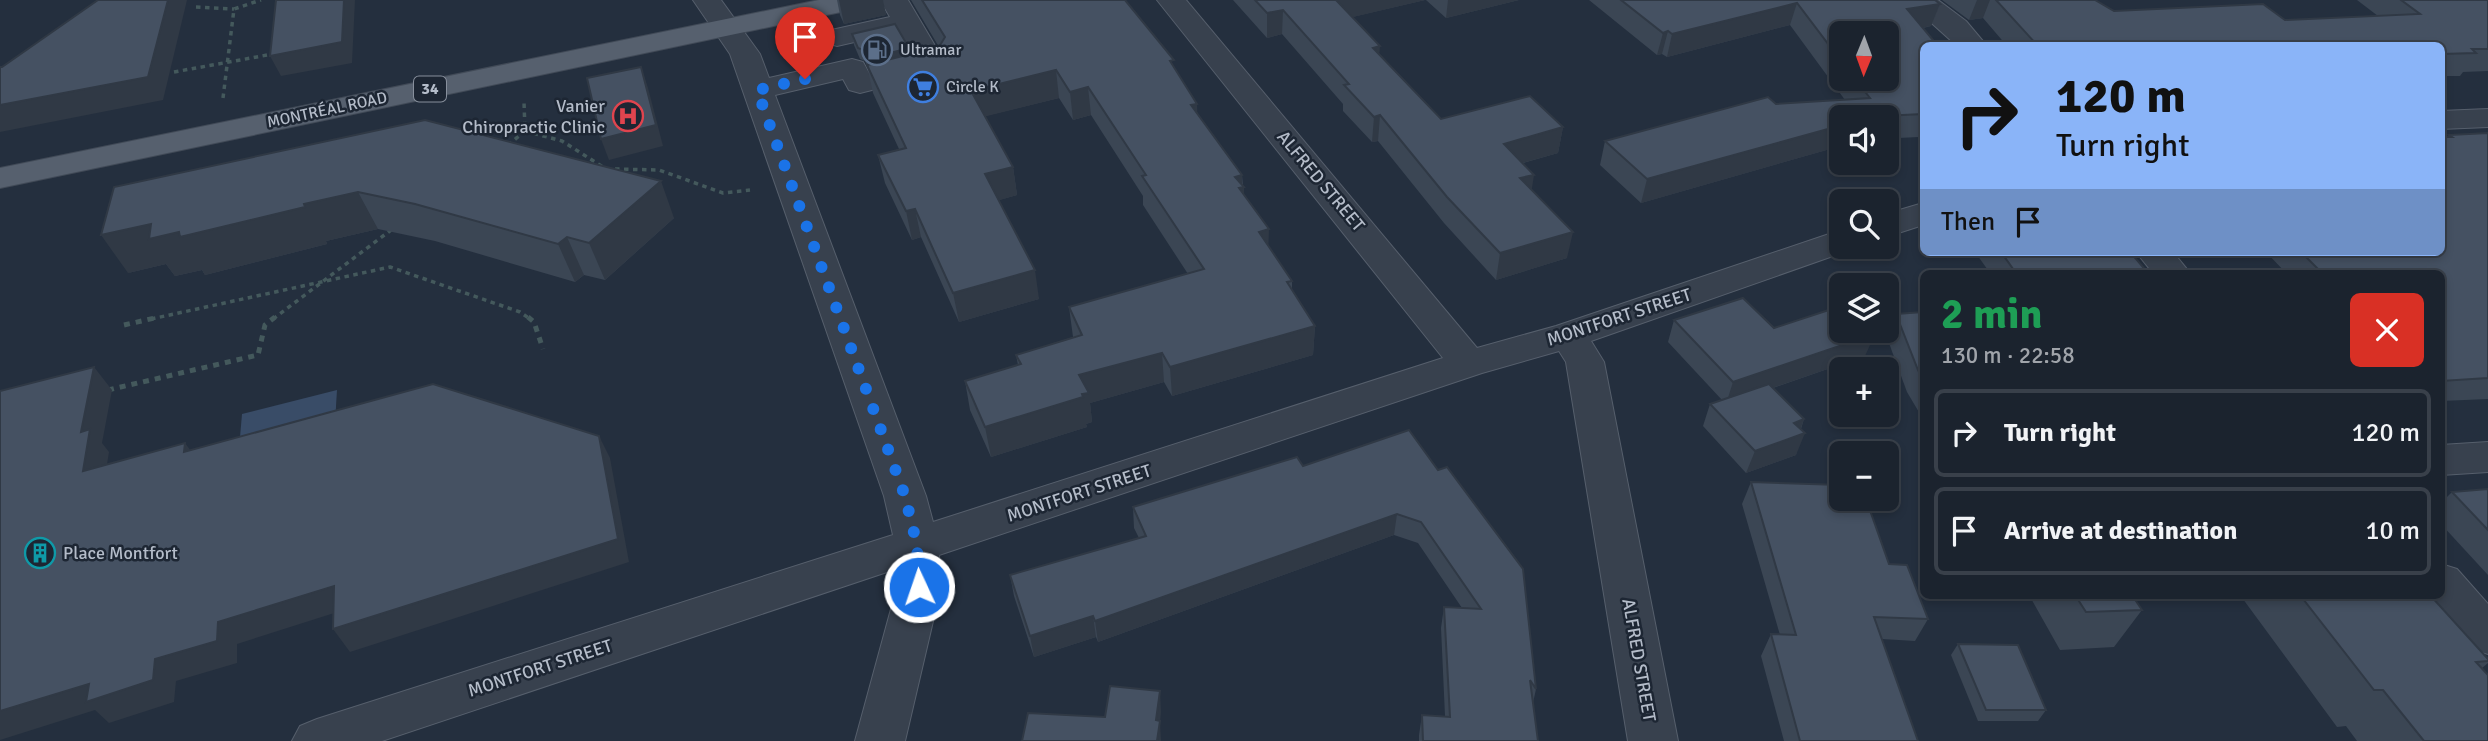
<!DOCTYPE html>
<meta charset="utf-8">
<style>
:root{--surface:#1b232e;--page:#242b36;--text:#f1f3f6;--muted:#a0a4aa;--line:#39404a}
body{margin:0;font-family:Signika,sans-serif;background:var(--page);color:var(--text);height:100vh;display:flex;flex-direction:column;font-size:26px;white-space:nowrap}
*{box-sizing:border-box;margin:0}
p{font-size:23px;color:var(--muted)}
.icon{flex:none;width:38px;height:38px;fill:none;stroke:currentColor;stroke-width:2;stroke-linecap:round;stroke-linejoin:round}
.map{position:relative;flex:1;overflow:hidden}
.panel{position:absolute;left:1920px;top:270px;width:525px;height:329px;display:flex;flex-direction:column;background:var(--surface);border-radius:10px;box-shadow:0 4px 10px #0003,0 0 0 2px var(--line)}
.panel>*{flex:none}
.guide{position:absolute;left:1920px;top:42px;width:525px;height:214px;border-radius:10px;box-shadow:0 4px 10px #0003,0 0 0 2px var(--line);background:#8ab4f8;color:#111;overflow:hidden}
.needle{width:46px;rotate:181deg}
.buttons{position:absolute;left:1829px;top:21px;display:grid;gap:14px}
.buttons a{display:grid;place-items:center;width:70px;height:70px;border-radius:10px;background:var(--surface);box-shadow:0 4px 10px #0003,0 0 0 2px var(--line);font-size:35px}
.pin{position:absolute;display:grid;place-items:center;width:60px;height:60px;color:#fff;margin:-72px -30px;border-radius:50% 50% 50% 0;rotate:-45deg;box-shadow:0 0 7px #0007}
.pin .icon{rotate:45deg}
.me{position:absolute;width:77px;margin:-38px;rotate:357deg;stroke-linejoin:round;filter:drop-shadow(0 0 5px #0008)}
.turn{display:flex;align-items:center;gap:24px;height:147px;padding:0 21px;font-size:32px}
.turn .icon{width:91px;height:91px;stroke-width:2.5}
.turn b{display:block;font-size:49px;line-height:60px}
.then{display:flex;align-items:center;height:66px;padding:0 21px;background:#0003;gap:14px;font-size:26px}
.round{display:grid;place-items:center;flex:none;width:74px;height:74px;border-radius:10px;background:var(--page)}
.headline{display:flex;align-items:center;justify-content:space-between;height:119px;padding:0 21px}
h1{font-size:42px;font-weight:800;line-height:52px;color:#1e9e55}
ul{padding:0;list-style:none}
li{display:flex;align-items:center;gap:21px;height:88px;margin:0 14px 10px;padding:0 7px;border:4px solid var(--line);border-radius:10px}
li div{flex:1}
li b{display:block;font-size:26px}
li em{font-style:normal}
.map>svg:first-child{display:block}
</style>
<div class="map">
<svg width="2488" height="741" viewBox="0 0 2488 741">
<rect width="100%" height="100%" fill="#242f3e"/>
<polygon fill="#394c67" points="337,390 335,423 239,449 242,414"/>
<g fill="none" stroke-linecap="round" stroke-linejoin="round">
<g stroke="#565f6c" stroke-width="2">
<g id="minor">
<polygon points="693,0 721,0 760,54 769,78 852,59 863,62 869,73 915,61 898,32 837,46 827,43 823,37 827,31 890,17 880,0 908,0 947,66 943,72 860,93 849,90 843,79 775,95 926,496 933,522 1443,358 1157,0 1186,0 1477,348 1556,326 1841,230 1841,247 1855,247 1853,249 1591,341 1604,362 1678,741 1628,741 1566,362 1559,351 1482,373 939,555 941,587 905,741 855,741 897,587 896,569 382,741 292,741 300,726 317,719 893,535 884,496 730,54"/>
<polygon points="1906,0 1938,0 1966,21 1987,46 1957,46"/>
<polygon points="2488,109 2488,127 2441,129 2441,111"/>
<polygon points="1923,203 1923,225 1886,237 1886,214"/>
<polygon points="2136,252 2173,252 2190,273 2153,273"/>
<polygon points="2488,442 2488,472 2441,475 2441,445"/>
<polygon points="2441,564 2457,569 2488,604 2488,654 2472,649 2426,595 2441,595"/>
</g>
</g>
<g stroke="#414a57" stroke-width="2">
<polygon id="major" points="819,0 874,0 870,6 860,8 0,188 0,168"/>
</g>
<g stroke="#44595c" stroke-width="3.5" stroke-dasharray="4.5 4.5" stroke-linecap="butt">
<polyline points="196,7 234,9"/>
<polyline points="174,72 273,54"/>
<polyline points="223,98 234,9 261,0"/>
<polyline points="525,131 562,141 603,167"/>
<polyline points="508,145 525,131 524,102"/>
<polyline points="615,169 659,170 723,193 750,190"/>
<polyline points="151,319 390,267 520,312 530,319"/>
<polyline points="273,319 391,230"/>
</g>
<g stroke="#44595c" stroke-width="5" stroke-dasharray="6 6" stroke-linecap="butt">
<polyline points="528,317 534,322 543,349"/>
<polyline points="124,325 159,317"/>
<polyline points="108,390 258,355 265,325 275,317"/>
</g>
<use href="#minor" fill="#38414e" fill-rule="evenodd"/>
<use href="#major" fill="#56606e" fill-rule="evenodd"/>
</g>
<g fill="#3b4654" fill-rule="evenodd">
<polygon points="837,0 883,0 886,15 844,24 840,15"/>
<polygon points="911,0 1125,0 1174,68 1198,114 1242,175 1244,195 1268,245 1292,281 1292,289 1315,326 1313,355 1172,396 1164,382 1090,403 1092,422 1086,424 1087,427 991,457 970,410 965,381 1018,365 1016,355 1073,337 1069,307 1188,274 1143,205 1143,196 1091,115 1073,120 1059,98 985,116 1013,167 1017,195 999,200 1039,299 959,322 921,237 912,240 885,183 878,155 899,149 873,93 867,65 865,61 860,59 854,45 852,34 909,48 910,54 939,47"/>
<polygon points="1233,0 1425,0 1352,17 1379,55 1441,119 1563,127 1558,153 1523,163 1532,190 1567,258 1496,280 1444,223 1378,141 1372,142 1343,111 1343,104 1282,34 1267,38"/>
<polygon points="1426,0 1519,0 1446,18"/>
<path d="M1589 0H1935L1940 4 1931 26 1923 28V126L1919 137 1898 138 1889 162H1886V117H1841V163H1872L1841 164 1830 149 1641 203 1600 165 1605 141 1776 104 1845 100 1790 25 1667 57 1662 54 1657 55ZM1841 33 1886 79H1841Z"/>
<polygon points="1942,0 2095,0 2114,11 2285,20 2378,16 2357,0 2488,0 2488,71 2463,72 2460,76 2441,76 2441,46 2007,46 1983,18 1969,20"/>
<polygon points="425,120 674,218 605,280 584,275 575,282 435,241 378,229 326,241 327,244 205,275 202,270 175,276 166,264 128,273"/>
<polygon points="2488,133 2488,399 2441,401 2441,273 2286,273 2266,252 2441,252 2447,137 2449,135"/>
<polygon points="1975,252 2124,252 2148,273 1990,273"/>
<polygon points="1923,312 1923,419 1907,392 1886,335 1896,314"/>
<polygon points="1674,320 1774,328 1865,356 1773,388 1804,419 1801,429 1796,455 1746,473 1703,426 1710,404 1722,400 1668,342"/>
<polygon points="1409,430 1536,689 1533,703 1538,741 1419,741 1419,735 1422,715 1445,716 1441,628 1444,607 1462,608 1418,543 1394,535 1098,642 1096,637 1034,657 1014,596 1010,575 1139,538 1134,528 1133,507 1303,466"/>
<polygon points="1751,482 1889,564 1928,619 1915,641 1882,639 1918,741 1784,741 1761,656 1771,634 1780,635 1742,504"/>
<polygon points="2488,489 2488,575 2441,524 2441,503 2452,492"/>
<polygon points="2029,595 2140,595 2136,600 2142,610 2114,647 2060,650"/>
<polygon points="2240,595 2430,595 2488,659 2488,663 2482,668 2488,741 2357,741 2346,726 2337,727"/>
<polygon points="1958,644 2046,710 2038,721 1978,721 1951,655"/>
</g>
<g fill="#303945">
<polygon points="168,0 187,0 163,100 0,132 0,105"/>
<polygon points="344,0 355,0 352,63 281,76 270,56"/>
<polygon points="839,0 883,0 886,15 844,24"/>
<polygon points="1334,0 1425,0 1332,22"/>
<polygon points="1448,0 1519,0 1446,18"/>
<polygon points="1977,0 1990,0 1983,18 1969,20"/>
<polygon points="1797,3 1790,25 1667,57 1672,34"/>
<polygon points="1940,4 1931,26 1898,32 1907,9"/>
<polygon points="1283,10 1282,34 1267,38 1267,13"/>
<polygon points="1668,31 1662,54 1657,55 1663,33"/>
<polygon points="1380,46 1378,71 1373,48"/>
<polygon points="909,48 911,59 870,70 868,59"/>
<polygon points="641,67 648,88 663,146 609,160 601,139"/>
<polygon points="1056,70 1059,98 975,119 971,91"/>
<polygon points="1088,87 1091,115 1073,120 1070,92"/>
<polygon points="1197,104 1198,132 1191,105"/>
<polygon points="1380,115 1378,141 1372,142 1374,117"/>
<polygon points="1839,126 1830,149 1641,203 1647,179"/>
<polygon points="1563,127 1558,153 1500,169 1504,144"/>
<polygon points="1013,167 1017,195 990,203 985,174"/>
<polygon points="1242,175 1242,187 1244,187 1244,216 1235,177"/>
<polygon points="1534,175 1530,201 1520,178"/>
<polygon points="661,181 674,218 605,280 589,243"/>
<polygon points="358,192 378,229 326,241 327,244 205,275 202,270 175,276 166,264 128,273 101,235 151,224 304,204"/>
<polygon points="915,209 921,237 912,240 906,211"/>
<polygon points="1269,229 1268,258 1259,232"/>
<polygon points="1573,232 1567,258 1496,280 1500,253"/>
<polygon points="567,237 584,275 575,282 558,244"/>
<polygon points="1035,270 1039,299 959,322 953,293"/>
<polygon points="1315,326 1313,355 1172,396 1170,367"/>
<polygon points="1875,334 1865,356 1726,404 1733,382"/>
<polygon points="1162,353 1164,382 1090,403 1092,422 1086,424 1087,427 991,457 985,427 1079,375"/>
<polygon points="94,367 112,390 102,443 109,452 102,494 83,471 81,432"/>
<polygon points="1804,419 1798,436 1805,433 1796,455 1746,473 1755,451 1794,423"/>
<polygon points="599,436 610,458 629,562 350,652 333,629"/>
<polygon points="185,443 202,466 184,452"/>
<polygon points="1397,514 1394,535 1098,642 1095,621"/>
<polygon points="334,586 350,608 237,644 237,663 176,681 174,702 109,723 95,710 0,740 0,711 155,659 218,622"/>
<polygon points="1093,616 1096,637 1034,657 1030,636"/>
<polygon points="1160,691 1161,712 1160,723 1161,741 1157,741 1156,720"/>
</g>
<g fill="#455162" stroke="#303945" stroke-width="2">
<polygon points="98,0 168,0 148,77 0,105 0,67 2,67"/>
<polygon points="276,0 344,0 342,42 270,56"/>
<polygon points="922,0 1125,0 1174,60 1170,61 1197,104 1191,105 1242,175 1235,177 1244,187 1239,188 1269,229 1259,232 1292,281 1287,282 1315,326 1170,367 1162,353 1079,375 1089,393 1082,394 1083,397 985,427 965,381 1021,364 1016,355 1082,335 1069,307 1204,269 1142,176 1146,175 1088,87 1070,92 1056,70 971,91 1013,167 985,174 1035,270 953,293 915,209 906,211 878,155 906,148 867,65 939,47 945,37"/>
<polygon points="1255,0 1336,0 1380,46 1373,48 1441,119 1530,96 1563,127 1504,144 1534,175 1520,178 1573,232 1500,253 1447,197 1380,115 1374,117 1344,85 1349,84 1283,10 1267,13"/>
<polygon points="1621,0 1935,0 1940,4 1907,9 1938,46 1923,46 1923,114 1883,116 1877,108 1884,117 1841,117 1841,129 1839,126 1647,179 1605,141 1768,97 1776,104 1870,98 1855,79 1886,79 1886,33 1841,33 1841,61 1797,3 1672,34 1668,31 1663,33"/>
<polygon points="1996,0 2095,0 2114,11 2263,4 2285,20 2420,14 2401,0 2488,0 2488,49 2472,49 2476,53 2441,54 2441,46 2038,46"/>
<polygon points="895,24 909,48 868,59 863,50 858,48 852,34"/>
<polygon points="641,67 656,125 601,139 587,78"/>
<polygon points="425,120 661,181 589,243 567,237 558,244 415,204 358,192 304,204 305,207 180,237 179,232 149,239 151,224 101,235 114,187"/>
<polygon points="1886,121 1899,138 1886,139"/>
<polygon points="2488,133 2488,378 2441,381 2441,273 2322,273 2301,252 2441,252 2441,137 2452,137 2449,135"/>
<polygon points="2001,252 2131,253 2148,273 2016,273"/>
<polygon points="1743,298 1774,328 1841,306 1841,331 1871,331 1875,334 1733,382 1674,320"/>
<polygon points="1923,312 1923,380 1918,370 1896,314"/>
<polygon points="94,367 81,432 90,429 83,471 185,443 184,452 433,384 599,436 618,539 333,629 334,586 218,622 217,641 155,659 153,680 86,702 89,684 0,711 0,391"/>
<polygon points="1769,384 1804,419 1794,423 1805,433 1755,451 1710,404"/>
<polygon points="1409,430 1438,470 1447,467 1523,569 1536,689 1530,680 1538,741 1423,741 1422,715 1450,717 1444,607 1481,609 1421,522 1397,514 1095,621 1093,616 1030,636 1010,575 1146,536 1133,507 1297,457 1303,466"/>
<polygon points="1751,482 1841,485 1841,499 1866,499 1889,564 1907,565 1928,619 1874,617 1918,741 1800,741 1771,634 1796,635"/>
<polygon points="2488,489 2488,530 2452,492"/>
<polygon points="2075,595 2132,595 2142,610 2086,612"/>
<polygon points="2300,595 2430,595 2488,659 2488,661 2476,662 2488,675 2488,741 2424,741 2383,690 2374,690"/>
<polygon points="1958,644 2018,645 2046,710 1986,710"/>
<polygon points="1110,686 1160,691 1156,720 1160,721 1157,741 1022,741 1028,713 1105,717"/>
</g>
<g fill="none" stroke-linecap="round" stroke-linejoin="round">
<polyline stroke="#1a73e8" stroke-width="12" stroke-dasharray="0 21.6" points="805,79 757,90 905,496 917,545 919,587"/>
</g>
<defs>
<g id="fuel-ring" transform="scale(1.575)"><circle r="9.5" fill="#1d2633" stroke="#5c6f8a" stroke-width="1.5"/><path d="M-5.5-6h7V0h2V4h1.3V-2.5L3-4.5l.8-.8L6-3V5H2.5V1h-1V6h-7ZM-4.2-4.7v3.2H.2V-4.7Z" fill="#5c6f8a"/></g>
<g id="supermarket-ring" transform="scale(1.575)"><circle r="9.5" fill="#1d2633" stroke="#3f7fe0" stroke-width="1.5"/><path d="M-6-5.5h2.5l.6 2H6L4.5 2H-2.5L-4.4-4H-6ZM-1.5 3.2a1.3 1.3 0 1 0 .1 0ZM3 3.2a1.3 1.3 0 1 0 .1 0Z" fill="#3f7fe0"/></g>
<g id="hospital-ring" transform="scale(1.575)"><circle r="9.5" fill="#1d2633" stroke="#e0444e" stroke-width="1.5"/><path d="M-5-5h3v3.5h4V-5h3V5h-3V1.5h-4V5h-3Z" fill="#e0444e"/></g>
<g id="building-ring" transform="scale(1.575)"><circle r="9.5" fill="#1d2633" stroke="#0f9aa8" stroke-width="1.5"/><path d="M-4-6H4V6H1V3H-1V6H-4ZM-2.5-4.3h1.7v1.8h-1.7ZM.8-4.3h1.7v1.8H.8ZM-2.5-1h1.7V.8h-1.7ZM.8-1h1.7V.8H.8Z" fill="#0f9aa8"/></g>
</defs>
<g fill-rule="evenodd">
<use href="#fuel-ring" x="877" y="50"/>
<use href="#supermarket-ring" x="923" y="87"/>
<use href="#hospital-ring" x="628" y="116"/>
<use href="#building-ring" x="40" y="553"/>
</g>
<g text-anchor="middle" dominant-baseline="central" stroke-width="5" stroke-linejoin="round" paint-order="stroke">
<g font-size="16" fill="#b4bcc9" stroke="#1d2633" text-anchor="start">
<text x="900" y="50">Ultramar</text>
<text x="946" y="87">Circle K</text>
</g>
<rect fill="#1d2633" stroke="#878f9c" stroke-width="2" x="414" y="76.5" width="32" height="25" rx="5"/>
<g font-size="16" font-weight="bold" fill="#b4bcc9">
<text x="430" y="89">34</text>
</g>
<g font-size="16" fill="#b4bcc9" stroke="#1d2633">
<text transform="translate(327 110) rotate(-12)">MONTRÉAL ROAD</text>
</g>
<g font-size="18" fill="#b4bcc9" stroke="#1d2633" text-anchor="end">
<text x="605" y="106">Vanier<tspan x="605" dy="21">Chiropractic Clinic</tspan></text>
<text x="63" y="553" text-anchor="start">Place Montfort</text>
</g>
<g font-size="18" fill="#b4bcc9" stroke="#1d2633">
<text transform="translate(1321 181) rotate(50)">ALFRED STREET</text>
<text transform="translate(1619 317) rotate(-18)">MONTFORT STREET</text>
<text transform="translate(1079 493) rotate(-18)">MONTFORT STREET</text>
<text transform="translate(1639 660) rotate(80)">ALFRED STREET</text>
<text transform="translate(540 668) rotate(-18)">MONTFORT STREET</text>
</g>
</g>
</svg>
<div class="buttons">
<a><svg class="needle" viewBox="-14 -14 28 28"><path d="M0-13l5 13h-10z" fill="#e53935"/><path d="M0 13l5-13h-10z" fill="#a0a4aa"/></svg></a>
<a><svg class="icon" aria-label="sound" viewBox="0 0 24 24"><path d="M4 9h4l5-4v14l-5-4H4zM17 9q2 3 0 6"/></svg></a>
<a><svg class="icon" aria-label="search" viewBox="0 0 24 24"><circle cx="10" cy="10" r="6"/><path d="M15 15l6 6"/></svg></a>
<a><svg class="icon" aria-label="layers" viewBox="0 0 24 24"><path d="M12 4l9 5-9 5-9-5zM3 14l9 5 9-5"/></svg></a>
<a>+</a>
<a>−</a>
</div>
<div class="pin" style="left:805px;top:79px;background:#d93025"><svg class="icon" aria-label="arrive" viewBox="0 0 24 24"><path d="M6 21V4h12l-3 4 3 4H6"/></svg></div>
<svg class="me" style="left:919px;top:587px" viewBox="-20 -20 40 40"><circle r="17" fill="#1a73e8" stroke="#fff" stroke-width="3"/><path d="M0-11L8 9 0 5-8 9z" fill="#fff"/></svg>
<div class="guide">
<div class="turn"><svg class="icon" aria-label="right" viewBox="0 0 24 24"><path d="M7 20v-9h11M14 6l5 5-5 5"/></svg><div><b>120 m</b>Turn right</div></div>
<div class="then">Then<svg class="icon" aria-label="arrive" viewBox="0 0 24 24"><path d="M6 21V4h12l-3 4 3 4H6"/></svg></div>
</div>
<section class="panel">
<div class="headline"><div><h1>2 min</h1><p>130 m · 22:58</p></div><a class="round" style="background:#d93025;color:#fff"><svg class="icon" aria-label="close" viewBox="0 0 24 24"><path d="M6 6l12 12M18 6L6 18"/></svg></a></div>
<ul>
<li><svg class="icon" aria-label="right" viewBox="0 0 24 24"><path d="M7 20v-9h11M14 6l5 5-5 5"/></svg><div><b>Turn right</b></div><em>120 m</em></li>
<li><svg class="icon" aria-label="arrive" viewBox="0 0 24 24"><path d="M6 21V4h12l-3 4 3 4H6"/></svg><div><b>Arrive at destination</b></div><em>10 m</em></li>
</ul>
</section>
</div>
